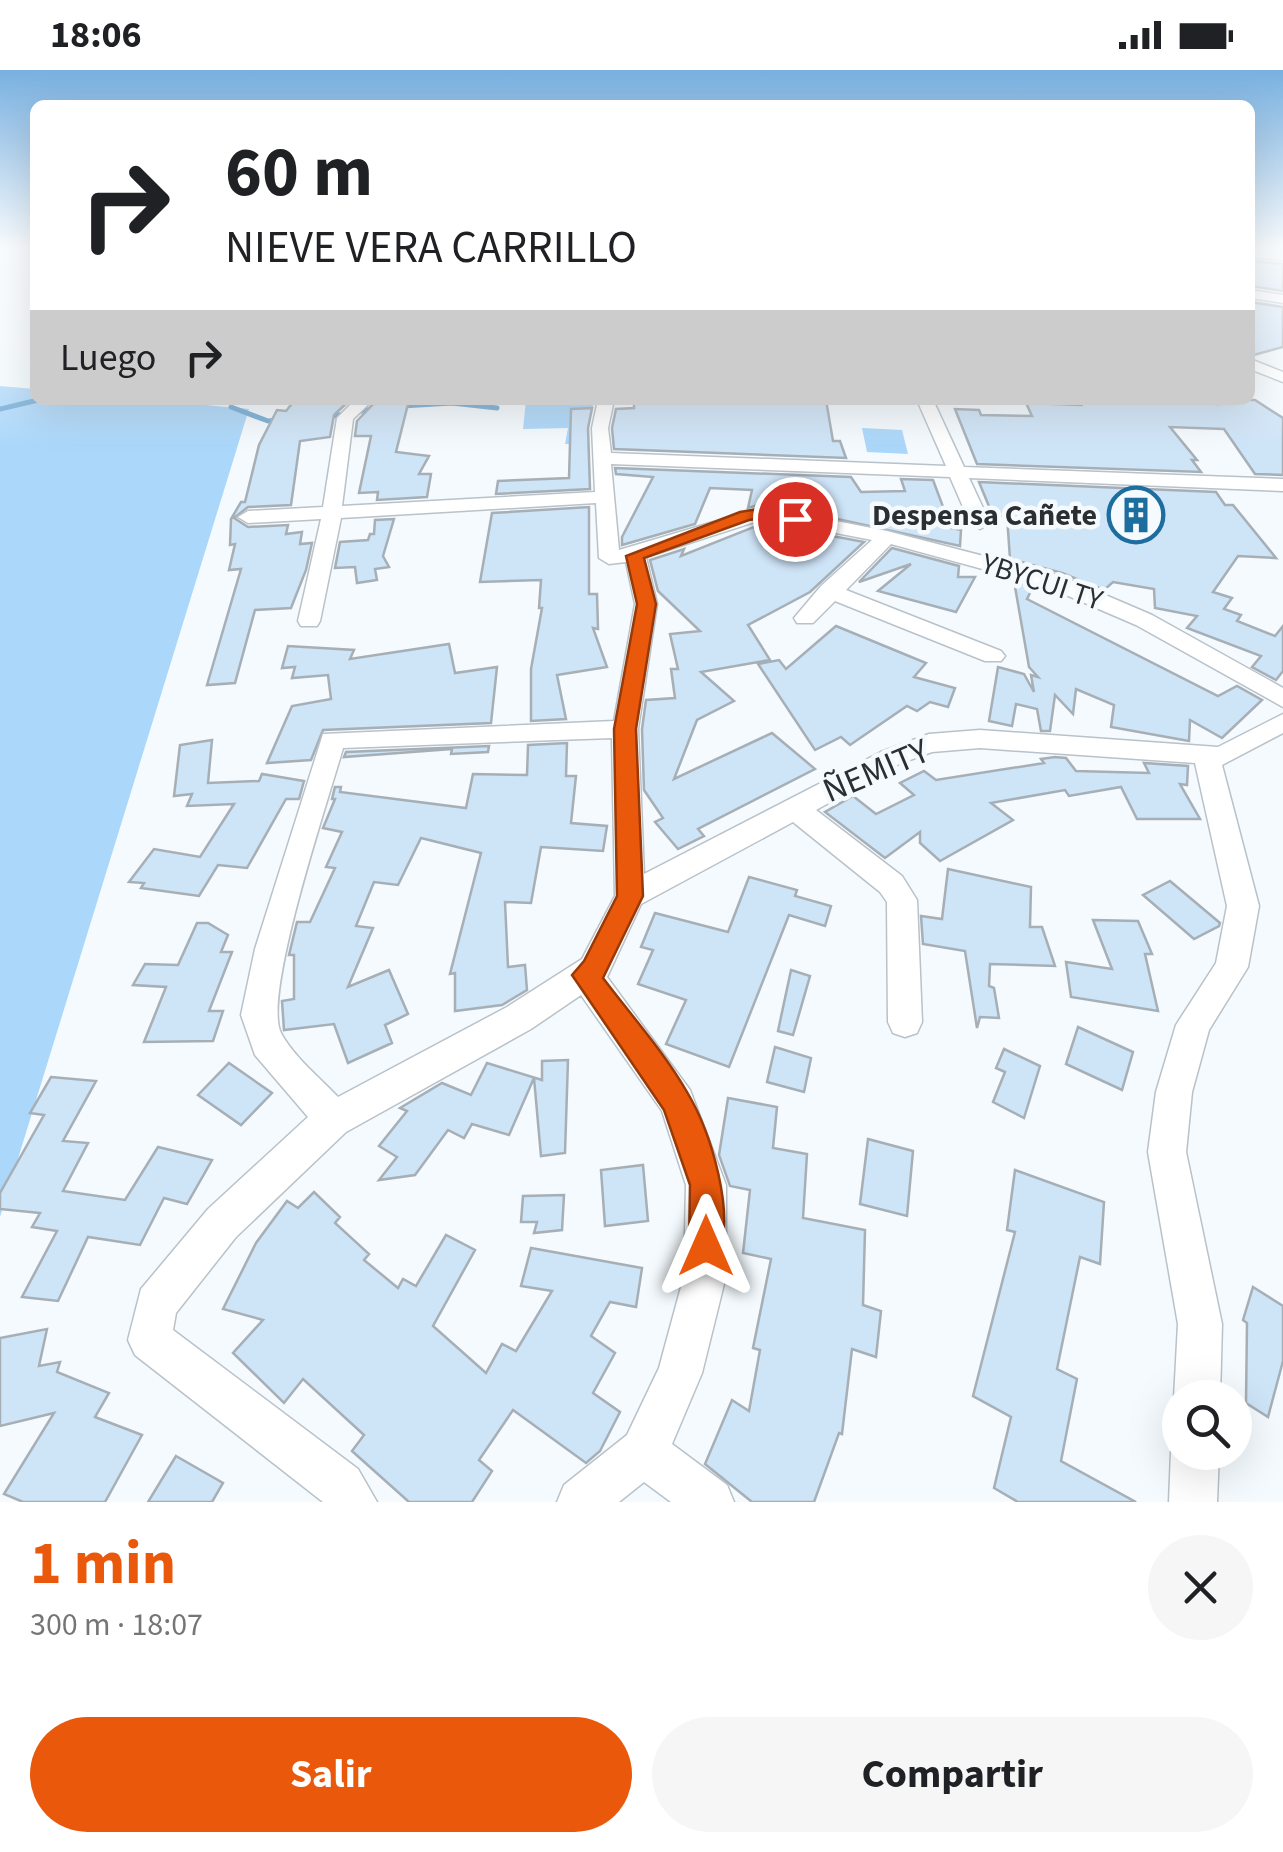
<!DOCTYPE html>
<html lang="es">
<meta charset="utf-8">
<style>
:root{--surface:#fff;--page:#f6f6f6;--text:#202124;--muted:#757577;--accent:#ea580c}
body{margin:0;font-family:"Source Sans 3",sans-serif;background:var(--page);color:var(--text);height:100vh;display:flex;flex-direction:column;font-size:38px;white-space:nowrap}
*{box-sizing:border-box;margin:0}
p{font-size:32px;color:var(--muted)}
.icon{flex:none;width:55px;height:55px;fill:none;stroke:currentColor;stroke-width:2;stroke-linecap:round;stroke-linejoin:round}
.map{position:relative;height:1432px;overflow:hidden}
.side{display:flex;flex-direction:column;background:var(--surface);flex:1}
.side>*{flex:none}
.top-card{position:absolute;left:30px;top:30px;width:1225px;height:305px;border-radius:15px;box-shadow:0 10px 40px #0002;background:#fff;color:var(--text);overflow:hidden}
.controls{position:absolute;left:1162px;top:1310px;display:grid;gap:20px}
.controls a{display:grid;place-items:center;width:90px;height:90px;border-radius:50%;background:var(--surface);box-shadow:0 10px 40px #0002;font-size:50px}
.pin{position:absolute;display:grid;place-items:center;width:85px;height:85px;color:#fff;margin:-42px;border:5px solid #fff;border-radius:50%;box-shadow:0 2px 10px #0007}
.me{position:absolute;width:110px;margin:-55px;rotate:0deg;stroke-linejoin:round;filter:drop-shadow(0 0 8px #0008)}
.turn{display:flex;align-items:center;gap:35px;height:210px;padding:0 30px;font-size:45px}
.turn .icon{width:130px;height:130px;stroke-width:2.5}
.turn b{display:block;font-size:70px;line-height:85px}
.then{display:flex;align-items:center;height:95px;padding:0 30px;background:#0003;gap:20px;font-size:38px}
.round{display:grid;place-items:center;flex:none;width:105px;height:105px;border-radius:52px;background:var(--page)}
.headline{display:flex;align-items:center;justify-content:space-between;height:170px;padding:0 30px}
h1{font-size:60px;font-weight:700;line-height:75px;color:var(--accent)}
.button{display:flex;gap:20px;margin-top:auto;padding:20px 30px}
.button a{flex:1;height:115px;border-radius:60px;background:var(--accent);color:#fff;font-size:40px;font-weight:700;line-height:115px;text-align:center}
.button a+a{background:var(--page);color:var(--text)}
.status{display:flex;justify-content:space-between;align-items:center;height:70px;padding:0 50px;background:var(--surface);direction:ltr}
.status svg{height:28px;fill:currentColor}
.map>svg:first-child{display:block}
</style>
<div class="status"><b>18:06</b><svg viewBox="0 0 49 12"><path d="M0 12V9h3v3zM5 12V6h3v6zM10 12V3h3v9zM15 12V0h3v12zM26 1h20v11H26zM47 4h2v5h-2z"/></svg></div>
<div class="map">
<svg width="1283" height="1432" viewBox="0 0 1283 1432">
<rect width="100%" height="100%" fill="#f4fafe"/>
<g fill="#abd7fa">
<polygon points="0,316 35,319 35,330 150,330 249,339 0,1147"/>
<polygon points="526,330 594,331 586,374 565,374 568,358 523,359"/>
<polygon points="862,358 902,360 908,384 867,382"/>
</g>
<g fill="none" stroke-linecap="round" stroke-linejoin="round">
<g stroke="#71aad5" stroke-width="5">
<polyline points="402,336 452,333 497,338"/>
<polyline points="231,337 268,351 279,350"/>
<polyline points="0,339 38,330"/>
<polyline points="328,347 378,338"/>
</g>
</g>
<g fill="#cee4f7" stroke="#a6afb6" stroke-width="2.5">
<polygon points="1250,191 1283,194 1283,221 1250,216"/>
<polygon points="1250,232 1283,237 1283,277 1250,286"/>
<polygon points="295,330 350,330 334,345 330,367 300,371 291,435 248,437 234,448 248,457 288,455 286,464 302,462 300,474 312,473 306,500 291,538 255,540 235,613 207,615 241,499 229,500 235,474 230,475 231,449 241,432 245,432 259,375 277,340 286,341"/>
<polygon points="377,330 409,330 396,382 429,386 419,404 431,404 427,427 377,430 378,422 359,423 371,366 355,366 357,351"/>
<polygon points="634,330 826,330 833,371 840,371 846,388 614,379 612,358 616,339 634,338"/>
<polygon points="1078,330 1218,334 1215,330 1255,330 1283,348 1283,405 1255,404 1224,359 1170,357 1197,390 1192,390 1201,402 977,394 955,339 979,340 981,345 1032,346 1026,333 1081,335"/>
<polygon points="592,338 588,358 590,419 496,424 498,411 569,408 571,339"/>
<polygon points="615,398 851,407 861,422 905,421 901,409 933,410 951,458 961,460 960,476 765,433 748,438 752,420 710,418 695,454 622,475 622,467 653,407 616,404"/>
<polygon points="979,412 1216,422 1225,435 1233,435 1276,488 1238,486 1213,522 1232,528 1224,539 1241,545 1237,551 1275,566 1283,556 1283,601 1276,610 1252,597 1261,586 1187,558 1197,546 1155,538 1154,519 1113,512 1104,520 1062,503 1010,489 1007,446 993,446"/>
<polygon points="589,437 589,524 597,524 598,559 593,558 607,597 557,605 566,649 531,651 531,599 542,538 539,538 541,510 480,512 492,443"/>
<polygon points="394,449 383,486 389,497 375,499 377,510 357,513 355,497 335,498 340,472 368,470 370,464 374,464 375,450"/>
<polygon points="764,453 864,472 810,522 748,555 770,590 701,602 734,631 697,650 674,709 772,663 815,699 698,759 704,766 678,779 655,752 663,748 644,720 642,659 646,630 675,628 671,599 678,599 670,564 700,561 658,521 650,490 684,479 681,486"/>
<polygon points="892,478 959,496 958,507 975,507 956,542 878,521 911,494 859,512"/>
<polygon points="1014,511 1033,517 1027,529 1218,626 1237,616 1262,630 1222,668 1190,650 1189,671 1111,657 1114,635 1076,619 1073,644 1055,625 1050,661 1041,661 1037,639 1016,634 1012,656 989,651 998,597 1024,604 1034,622 1031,605 1038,607 1029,597"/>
<polygon points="836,556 926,593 914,607 955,618 948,637 930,632 917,641 907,636 850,675 841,667 815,680 758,594 779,590 786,599"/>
<polygon points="449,574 455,603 497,597 491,653 323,660 311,690 267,693 292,636 331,629 328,605 292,608 295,597 282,598 288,576 354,580 350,589"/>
<polygon points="212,670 208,713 259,711 262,704 304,711 299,729 286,729 247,798 218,795 199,826 141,818 144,813 129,812 154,779 200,787 234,734 187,736 192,724 174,726 180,675"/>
<polygon points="567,673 566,706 576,706 571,753 607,756 603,781 541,777 531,833 505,832 508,897 525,895 527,920 502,935 455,941 455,903 450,904 481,783 421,768 398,815 374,812 356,856 373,858 348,917 389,900 408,944 385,955 392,973 348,993 334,954 284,960 282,931 294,929 294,885 289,885 297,852 310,852 335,798 326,797 342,762 323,758 335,729 332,729 335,717 341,717 340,722 466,738 473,704 527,705 528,675"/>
<polygon points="489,676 488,682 451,684 452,679 344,687 346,682"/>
<polygon points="1055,687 1066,688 1076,701 1149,703 1144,693 1188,696 1187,715 1180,714 1200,749 1137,749 1121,717 1069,726 1065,720 991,733 1013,750 940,791 920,773 920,762 885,788 825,742 853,726 876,744 914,725 900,713 924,701 936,710 1044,693 1041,689"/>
<polygon points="948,799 1031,817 1030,857 1042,857 1055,896 990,894 989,916 994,918 999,948 980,947 977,958 965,881 923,874 921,846 942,849"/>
<polygon points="749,807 797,820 795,826 831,836 825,856 789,845 729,997 666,974 686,930 638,914 653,880 641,877 655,843 728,862"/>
<polygon points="1170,811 1220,853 1219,856 1194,869 1143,825"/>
<polygon points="1093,850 1138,851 1152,884 1145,884 1158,941 1071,927 1066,892 1112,899"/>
<polygon points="197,853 208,853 228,865 221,882 232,882 209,941 223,941 213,971 144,972 166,917 133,915 145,894 178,895"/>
<polygon points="791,900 810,906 793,965 778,961"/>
<polygon points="1078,957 1133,982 1122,1020 1066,994"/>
<polygon points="775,977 811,988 804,1022 767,1012"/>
<polygon points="1004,979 1040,996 1024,1048 993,1032 1005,1002 996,998"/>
<polygon points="568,990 565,1083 541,1086 534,1008 509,1065 472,1054 464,1068 448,1060 415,1105 379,1110 397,1087 379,1076 407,1041 400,1038 442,1013 471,1025 487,993 542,1010 542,991"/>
<polygon points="229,993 272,1023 241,1055 198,1025"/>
<polygon points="51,1007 96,1011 63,1071 88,1073 63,1121 125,1130 158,1077 212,1090 187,1134 164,1128 140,1175 88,1167 58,1231 22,1227 57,1161 32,1157 40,1143 0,1139 0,1123 44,1045 30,1043"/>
<polygon points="728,1028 777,1037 773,1078 807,1084 803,1148 865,1160 863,1235 881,1241 876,1287 852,1279 842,1364 839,1363 814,1432 752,1432 705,1394 732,1330 749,1341 760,1280 753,1278 771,1189 743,1183 750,1120 730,1116 719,1085"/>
<polygon points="868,1069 913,1081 907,1146 860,1134"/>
<polygon points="643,1095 648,1151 605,1156 601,1100"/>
<polygon points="1015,1100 1104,1132 1100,1194 1080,1187 1057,1299 1077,1309 1061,1391 1136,1432 1018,1432 994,1418 1011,1347 973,1326 1015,1162 1007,1160"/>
<polygon points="314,1122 340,1147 335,1153 369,1184 364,1190 398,1218 403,1209 416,1216 446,1165 475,1180 433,1256 486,1303 502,1274 516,1281 552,1221 521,1216 531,1178 642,1198 636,1237 610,1232 591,1266 615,1283 593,1323 620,1342 600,1381 586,1393 513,1340 479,1390 492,1401 472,1432 409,1432 352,1381 364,1365 303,1309 284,1333 233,1283 263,1250 223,1239 256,1173 287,1131 298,1138"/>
<polygon points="564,1125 562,1160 534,1163 537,1152 521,1152 523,1126"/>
<polygon points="1253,1217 1283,1236 1283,1291 1268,1347 1246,1333 1247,1253 1243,1250"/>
<polygon points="47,1259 39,1296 60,1292 57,1302 109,1323 95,1347 142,1365 105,1432 23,1432 4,1424 54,1343 0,1356 0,1268"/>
<polygon points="176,1386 223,1413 212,1432 148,1432"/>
</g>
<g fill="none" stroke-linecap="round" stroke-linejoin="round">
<g stroke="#b9c2c9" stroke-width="3">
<g id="minor">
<polygon points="1250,179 1283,182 1283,190 1250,187"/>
<polygon points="1250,220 1283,225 1283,233 1250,228"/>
<polygon points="1250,289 1283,302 1283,312 1250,299"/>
<path d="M355 330H373L353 349 342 436 595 422 592 358 598 330H614L608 358 611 383 946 396 917 330H933L964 397 1283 409V421L969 408 990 453 980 459 970 453 950 407 611 394 619 480 764 437 887 461 1061 506 1152 545 1283 618V637L1136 555 1045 516 891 474 846 520 1001 581 1005 586 1001 591H985L835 531 813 553H797L794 548 821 516 872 470 764 449 646 487 657 534 638 659 644 804 881 682 929 664 980 660 1218 677 1283 644V663L1222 695 1259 836 1248 897 1209 960 1192 1022 1186 1082 1222 1254 1220 1328H1180V1342L1174 1328 1178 1254 1148 1082 1156 1022 1176 955 1216 893 1227 836 1195 693 980 678 932 682 899 694 816 740 902 806 917 830 922 952 917 963 905 967 893 963 888 952 887 832 880 822 793 752 641 834 607 907 690 1020 726 1115V1206L702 1303 672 1374 727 1415 734 1432H671L644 1412 619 1432H557L564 1415 627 1365 659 1298 684 1206 686 1115 662 1041 581 925 531 959 346 1062 236 1167 176 1243 173 1260 358 1399 377 1432H323L135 1285 128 1270 141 1219 208 1139 308 1047 255 985 241 945 255 879 323 664 614 651 635 534 626 492 609 494 599 488 596 433 341 448 320 551 317 556H301L298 551 321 449 248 453 238 447 248 441 323 437 337 348ZM612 668 615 826 582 889 507 937 338 1027C320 1008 293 986 281 963 262 926 329 728 343 678Z"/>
<polygon points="1178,1365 1180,1382 1219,1382 1217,1432 1169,1432 1171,1382"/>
</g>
</g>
<use href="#minor" fill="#fff" fill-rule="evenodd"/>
</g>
<linearGradient id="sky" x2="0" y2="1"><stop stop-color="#78b0e0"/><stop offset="0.47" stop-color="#fafdff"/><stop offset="1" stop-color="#fafdff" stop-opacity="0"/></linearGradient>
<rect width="1283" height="378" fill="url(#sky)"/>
<path fill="#ea580c" stroke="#983908" stroke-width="2.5" d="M764 438 803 449 795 454 764 448 749 450 644 488 656 534 636 659 643 826 603 908C631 945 664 982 687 1022 711 1062 736 1144 718 1188L706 1192 693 1188 689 1176 690 1115 664 1040 572 905 584 891 617 826 614 659 637 534 626 486 740 442Z"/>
<defs>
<g id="building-ring" transform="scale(2.875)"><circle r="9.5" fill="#f4fafe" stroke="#1e6d9f" stroke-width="1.5"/><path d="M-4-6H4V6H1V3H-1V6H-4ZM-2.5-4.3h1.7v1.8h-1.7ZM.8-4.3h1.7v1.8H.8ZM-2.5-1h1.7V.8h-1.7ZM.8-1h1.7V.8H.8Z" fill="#1e6d9f"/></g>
</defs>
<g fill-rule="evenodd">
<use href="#building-ring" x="1136" y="445"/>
</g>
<g text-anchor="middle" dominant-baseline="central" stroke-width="9" stroke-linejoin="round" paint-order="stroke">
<g font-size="30" font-weight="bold" fill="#2b2f31" stroke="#f4fafe" text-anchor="end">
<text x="1097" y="445">Despensa Cañete</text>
</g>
<g font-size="30" fill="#2b2f31" stroke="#f4fafe">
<text transform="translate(1042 512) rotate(18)">YBYCUI TY</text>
</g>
<g font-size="35" fill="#2b2f31" stroke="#f4fafe">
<text transform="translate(876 701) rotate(-23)">ÑEMITY</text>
</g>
</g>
</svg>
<div class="controls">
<a><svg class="icon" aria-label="search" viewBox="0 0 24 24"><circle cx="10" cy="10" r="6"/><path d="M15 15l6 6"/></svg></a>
</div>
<div class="pin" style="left:795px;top:449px;background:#d93025"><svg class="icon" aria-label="arrive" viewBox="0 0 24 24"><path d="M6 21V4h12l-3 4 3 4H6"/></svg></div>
<svg class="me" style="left:706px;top:1176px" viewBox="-20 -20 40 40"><path d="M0-17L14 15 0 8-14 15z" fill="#ea580c" stroke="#fff" stroke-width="4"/></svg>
<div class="top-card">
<div class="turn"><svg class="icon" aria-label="right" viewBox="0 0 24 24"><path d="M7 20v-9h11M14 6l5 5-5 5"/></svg><div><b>60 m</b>NIEVE VERA CARRILLO</div></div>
<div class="then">Luego<svg class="icon" aria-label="right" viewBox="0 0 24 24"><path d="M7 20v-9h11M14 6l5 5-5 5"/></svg></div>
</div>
</div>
<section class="side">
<div class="headline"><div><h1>1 min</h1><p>300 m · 18:07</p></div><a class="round"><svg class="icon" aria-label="close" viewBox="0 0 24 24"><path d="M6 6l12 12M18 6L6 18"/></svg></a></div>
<div class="button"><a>Salir</a><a>Compartir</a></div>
</section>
